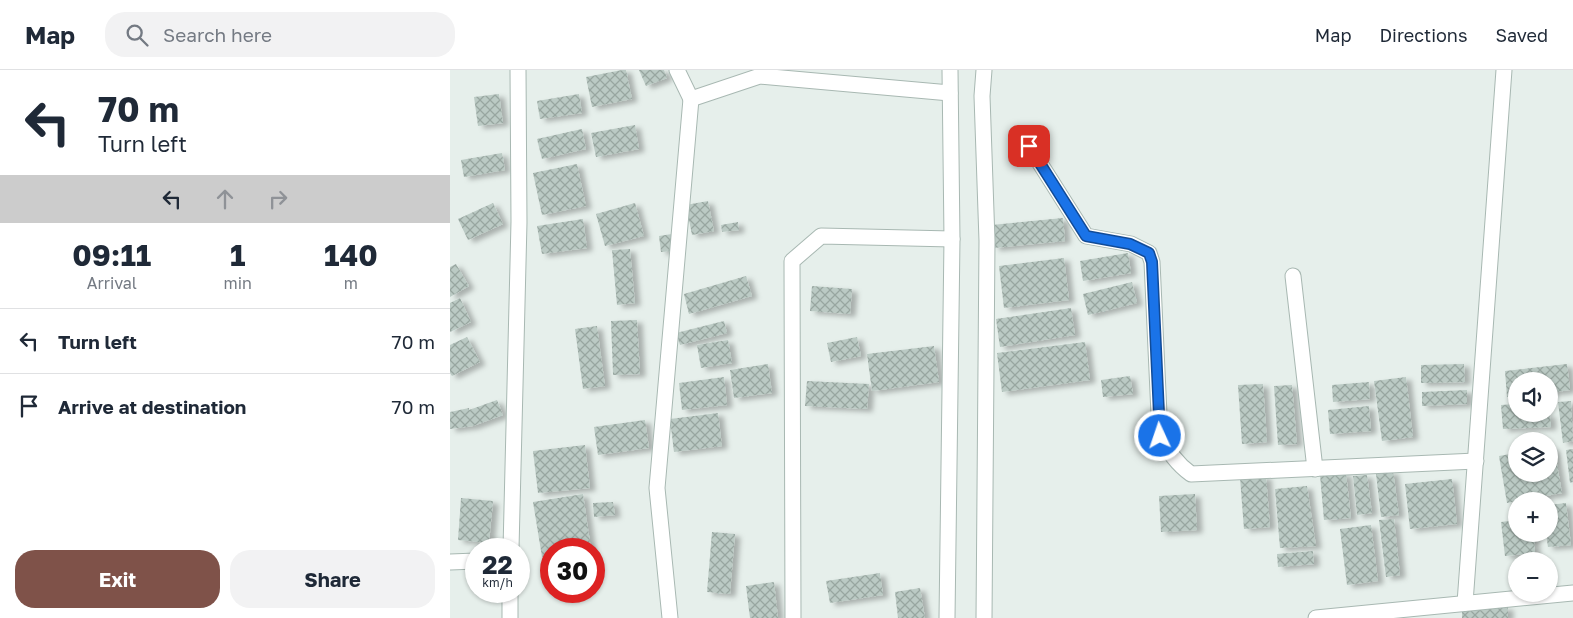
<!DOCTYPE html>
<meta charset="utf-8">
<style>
:root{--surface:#fff;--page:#f2f2f3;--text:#1f2937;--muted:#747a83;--line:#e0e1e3;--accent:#7f5249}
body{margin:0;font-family:"Golos Text",sans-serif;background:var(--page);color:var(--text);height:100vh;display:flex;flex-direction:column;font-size:19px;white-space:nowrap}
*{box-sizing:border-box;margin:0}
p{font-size:16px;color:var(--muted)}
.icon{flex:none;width:28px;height:28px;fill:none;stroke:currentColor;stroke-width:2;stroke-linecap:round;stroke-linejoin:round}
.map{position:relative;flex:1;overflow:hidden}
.panel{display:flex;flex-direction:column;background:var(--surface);width:450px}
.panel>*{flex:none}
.hud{background:#fff;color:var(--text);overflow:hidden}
.controls{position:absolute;left:1058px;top:302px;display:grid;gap:10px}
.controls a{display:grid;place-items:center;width:50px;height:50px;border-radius:50%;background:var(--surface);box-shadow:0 1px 4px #0004;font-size:25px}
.speed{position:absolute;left:15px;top:468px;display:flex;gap:10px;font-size:25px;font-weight:700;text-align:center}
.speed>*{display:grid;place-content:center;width:65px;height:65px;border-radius:50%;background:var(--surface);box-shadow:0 1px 4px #0004;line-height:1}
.speed small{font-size:12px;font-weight:400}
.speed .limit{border:8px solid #d22;background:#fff;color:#111}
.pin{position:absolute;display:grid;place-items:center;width:42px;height:42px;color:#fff;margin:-21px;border-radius:10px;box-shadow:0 2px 8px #0006}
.me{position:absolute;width:55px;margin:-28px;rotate:357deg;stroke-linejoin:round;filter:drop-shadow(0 0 4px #0008)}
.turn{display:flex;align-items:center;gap:18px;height:105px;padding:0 15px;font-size:22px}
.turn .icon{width:65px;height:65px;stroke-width:2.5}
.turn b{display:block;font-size:35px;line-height:42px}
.lanes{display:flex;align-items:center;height:48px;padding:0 15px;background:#0003;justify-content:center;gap:25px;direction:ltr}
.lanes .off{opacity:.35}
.eta{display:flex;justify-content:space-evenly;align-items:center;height:85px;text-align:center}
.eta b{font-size:30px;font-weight:700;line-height:35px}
.button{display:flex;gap:10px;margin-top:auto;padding:10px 15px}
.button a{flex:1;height:58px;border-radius:20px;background:var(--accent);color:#fff;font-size:20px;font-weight:700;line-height:58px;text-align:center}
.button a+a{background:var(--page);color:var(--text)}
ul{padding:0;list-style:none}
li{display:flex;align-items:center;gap:15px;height:65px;padding:0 15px;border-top:1px solid var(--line)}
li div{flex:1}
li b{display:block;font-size:19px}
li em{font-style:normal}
header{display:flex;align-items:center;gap:30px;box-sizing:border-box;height:70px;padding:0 25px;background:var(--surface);border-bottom:1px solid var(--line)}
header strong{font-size:24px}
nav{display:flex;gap:28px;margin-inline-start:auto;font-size:18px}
.search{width:350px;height:45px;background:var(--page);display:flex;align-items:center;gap:12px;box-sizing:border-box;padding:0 18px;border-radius:20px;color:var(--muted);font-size:19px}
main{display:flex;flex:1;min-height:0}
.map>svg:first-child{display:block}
</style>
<header>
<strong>Map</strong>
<div class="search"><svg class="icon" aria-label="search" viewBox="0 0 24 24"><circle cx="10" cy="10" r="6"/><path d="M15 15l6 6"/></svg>Search here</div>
<nav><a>Map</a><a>Directions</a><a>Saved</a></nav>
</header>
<main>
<section class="panel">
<div class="hud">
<div class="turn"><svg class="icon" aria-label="left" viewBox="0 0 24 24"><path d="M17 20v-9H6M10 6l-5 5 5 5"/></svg><div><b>70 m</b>Turn left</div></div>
<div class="lanes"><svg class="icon" aria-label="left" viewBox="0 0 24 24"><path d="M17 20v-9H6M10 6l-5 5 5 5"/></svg><svg class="icon off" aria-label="ahead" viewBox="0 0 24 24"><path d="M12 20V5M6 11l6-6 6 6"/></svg><svg class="icon off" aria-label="right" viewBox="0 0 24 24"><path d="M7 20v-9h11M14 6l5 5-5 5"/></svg></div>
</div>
<div class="eta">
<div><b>09:11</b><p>Arrival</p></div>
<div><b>1</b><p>min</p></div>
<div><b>140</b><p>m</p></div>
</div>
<ul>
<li><svg class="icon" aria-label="left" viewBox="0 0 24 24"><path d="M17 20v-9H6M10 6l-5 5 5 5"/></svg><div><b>Turn left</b></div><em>70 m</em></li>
<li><svg class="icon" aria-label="arrive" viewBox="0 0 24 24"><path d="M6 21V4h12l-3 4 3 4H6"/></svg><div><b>Arrive at destination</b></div><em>70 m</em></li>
</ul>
<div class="button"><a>Exit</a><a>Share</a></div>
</section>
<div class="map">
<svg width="1123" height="548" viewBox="0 0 1123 548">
<defs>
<pattern id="building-cross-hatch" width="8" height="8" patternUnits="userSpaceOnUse" patternTransform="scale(1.25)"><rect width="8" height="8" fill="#bbcac4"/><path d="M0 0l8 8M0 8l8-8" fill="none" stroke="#98a6a0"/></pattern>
<filter id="shadow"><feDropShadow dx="5.5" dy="3" stdDeviation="2.5" flood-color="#0004"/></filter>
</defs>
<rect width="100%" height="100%" fill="#e6efeb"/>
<g fill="url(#building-cross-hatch)" filter="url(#shadow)">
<polygon points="172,0 176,0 182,29 142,37 136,7"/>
<polygon points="189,0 214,0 217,8 196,16"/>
<polygon points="49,24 53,53 28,56 24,27"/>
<polygon points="129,24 132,43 90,49 87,31"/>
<polygon points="185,55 189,79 146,87 141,63"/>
<polygon points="132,59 136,79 92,89 87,69"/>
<polygon points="52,83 55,100 14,107 11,90"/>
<polygon points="127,94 136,136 92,145 83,103"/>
<polygon points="258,131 264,161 242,165 236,135"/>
<polygon points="43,133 53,154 18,170 8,149"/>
<polygon points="185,133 194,166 155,176 146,144"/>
<polygon points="613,148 615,171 544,178 542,155"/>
<polygon points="133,149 137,178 92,184 87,156"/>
<polygon points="288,152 289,160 272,162 271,155"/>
<polygon points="222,164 224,181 211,182 209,166"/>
<polygon points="180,179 185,233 167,235 162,180"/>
<polygon points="678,183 681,203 633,211 630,191"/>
<polygon points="614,188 619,230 554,238 549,196"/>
<polygon points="6,194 19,216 0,227 0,197"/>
<polygon points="296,206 302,226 239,244 234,224"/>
<polygon points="682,212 687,233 638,245 633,224"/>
<polygon points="362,216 402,219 400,244 360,241"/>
<polygon points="10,228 21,252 0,262 0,233"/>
<polygon points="621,238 625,265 550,277 546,249"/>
<polygon points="187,250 190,304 163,305 161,251"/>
<polygon points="274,251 277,263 230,275 226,263"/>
<polygon points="147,256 155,316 133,319 125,259"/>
<polygon points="17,267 30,292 2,306 0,303 0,275"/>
<polygon points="407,267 411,286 381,292 377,273"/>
<polygon points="278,270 282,293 251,298 247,275"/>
<polygon points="635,272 640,310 552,322 547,283"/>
<polygon points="484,276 489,312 422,321 417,284"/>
<polygon points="318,294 322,323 284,328 280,300"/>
<polygon points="1014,294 1015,312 971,313 971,295"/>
<polygon points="1117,294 1120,320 1099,323 1099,311 1066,311 1066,326 1057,327 1055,301"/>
<polygon points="680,306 683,324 653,327 651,310"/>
<polygon points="274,307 277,335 232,340 229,313"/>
<polygon points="956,307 963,367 932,371 924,311"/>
<polygon points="357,311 419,314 417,339 355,336"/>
<polygon points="919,312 920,329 883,332 882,315"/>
<polygon points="813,314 817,372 792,374 788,315"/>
<polygon points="842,315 847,374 828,375 824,316"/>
<polygon points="1017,320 1017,334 972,336 972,322"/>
<polygon points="47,330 53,345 23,356 0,359 0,342 19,338 19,340"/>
<polygon points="1121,331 1123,371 1113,373 1108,332"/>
<polygon points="1066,334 1066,344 1100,344 1101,357 1053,359 1051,335"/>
<polygon points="919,336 921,361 880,364 878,340"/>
<polygon points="268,343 272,376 224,382 220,349"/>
<polygon points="195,350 199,378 148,385 144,357"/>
<polygon points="135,375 140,418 88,423 83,381"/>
<polygon points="1104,377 1112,423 1057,433 1049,386 1066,383 1066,404 1099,404 1099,378"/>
<polygon points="1123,379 1123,412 1120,413 1116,380"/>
<polygon points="943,401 949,445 931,447 926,404"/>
<polygon points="896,403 901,448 874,450 870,405"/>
<polygon points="917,405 922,443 907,445 903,406"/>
<polygon points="816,406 820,457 794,459 790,408"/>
<polygon points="1002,409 1007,454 960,459 955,414"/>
<polygon points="857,416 866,476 830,478 825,419"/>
<polygon points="133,424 141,479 101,479 101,485 92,487 83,432"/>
<polygon points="745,424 747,460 711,462 709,426"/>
<polygon points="11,428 43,431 39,473 8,470"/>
<polygon points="163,432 165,445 144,447 143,433"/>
<polygon points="1116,433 1121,475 1098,477 1096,464 1099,464 1099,435"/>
<polygon points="944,449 950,505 936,507 929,450"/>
<polygon points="1066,450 1066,464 1084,464 1085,483 1055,486 1051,452"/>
<polygon points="921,455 928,511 897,515 890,459"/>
<polygon points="262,462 285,464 280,524 257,522"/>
<polygon points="863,481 864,494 828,497 827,484"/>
<polygon points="430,503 433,525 380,533 376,511"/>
<polygon points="324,512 328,548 300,548 296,516"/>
<polygon points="470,518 475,548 448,548 445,522"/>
<polygon points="1058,537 1058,548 1012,548 1012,539"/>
</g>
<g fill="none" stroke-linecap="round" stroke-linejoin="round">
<g stroke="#a8b8b2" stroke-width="17">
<g id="minor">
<polyline points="227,0 241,29"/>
<path d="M579 76 636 166 681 174 699 183 702 192 710 366C719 382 727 394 741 404L1026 391"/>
<polyline points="843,206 865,399"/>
<polyline points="61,479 69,152 68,0"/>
<polyline points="0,492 26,491"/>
<polyline points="1015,533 1054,0"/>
<polyline points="60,548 60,521"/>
<polyline points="220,548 207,418 241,29 310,6 500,23"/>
<polyline points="343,548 342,191 371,166 502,169"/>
<polyline points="497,548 502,169 500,0"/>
<polyline points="534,548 537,171 532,26 534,0"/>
<polyline points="866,548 1123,523"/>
</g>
</g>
<use href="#minor" stroke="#fff" stroke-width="15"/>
</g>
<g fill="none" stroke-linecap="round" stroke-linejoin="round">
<g stroke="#114b97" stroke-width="12">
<polyline id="route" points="579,76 636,166 680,174 699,183 702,192 710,366"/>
</g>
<use href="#route" stroke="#1a73e8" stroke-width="9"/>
</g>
</svg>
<div class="controls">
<a><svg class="icon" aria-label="sound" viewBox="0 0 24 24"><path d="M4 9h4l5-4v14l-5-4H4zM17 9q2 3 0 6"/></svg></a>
<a><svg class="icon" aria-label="layers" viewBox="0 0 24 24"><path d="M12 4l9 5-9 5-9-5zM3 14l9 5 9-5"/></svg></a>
<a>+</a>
<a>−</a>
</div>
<div class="speed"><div>22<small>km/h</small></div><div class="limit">30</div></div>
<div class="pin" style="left:579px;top:76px;background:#d93025"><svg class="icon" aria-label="arrive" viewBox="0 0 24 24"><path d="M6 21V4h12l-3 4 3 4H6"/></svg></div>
<svg class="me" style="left:710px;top:366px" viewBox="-20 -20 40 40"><circle r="17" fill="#1a73e8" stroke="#fff" stroke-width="3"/><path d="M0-11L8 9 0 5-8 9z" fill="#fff"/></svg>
</div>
</main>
